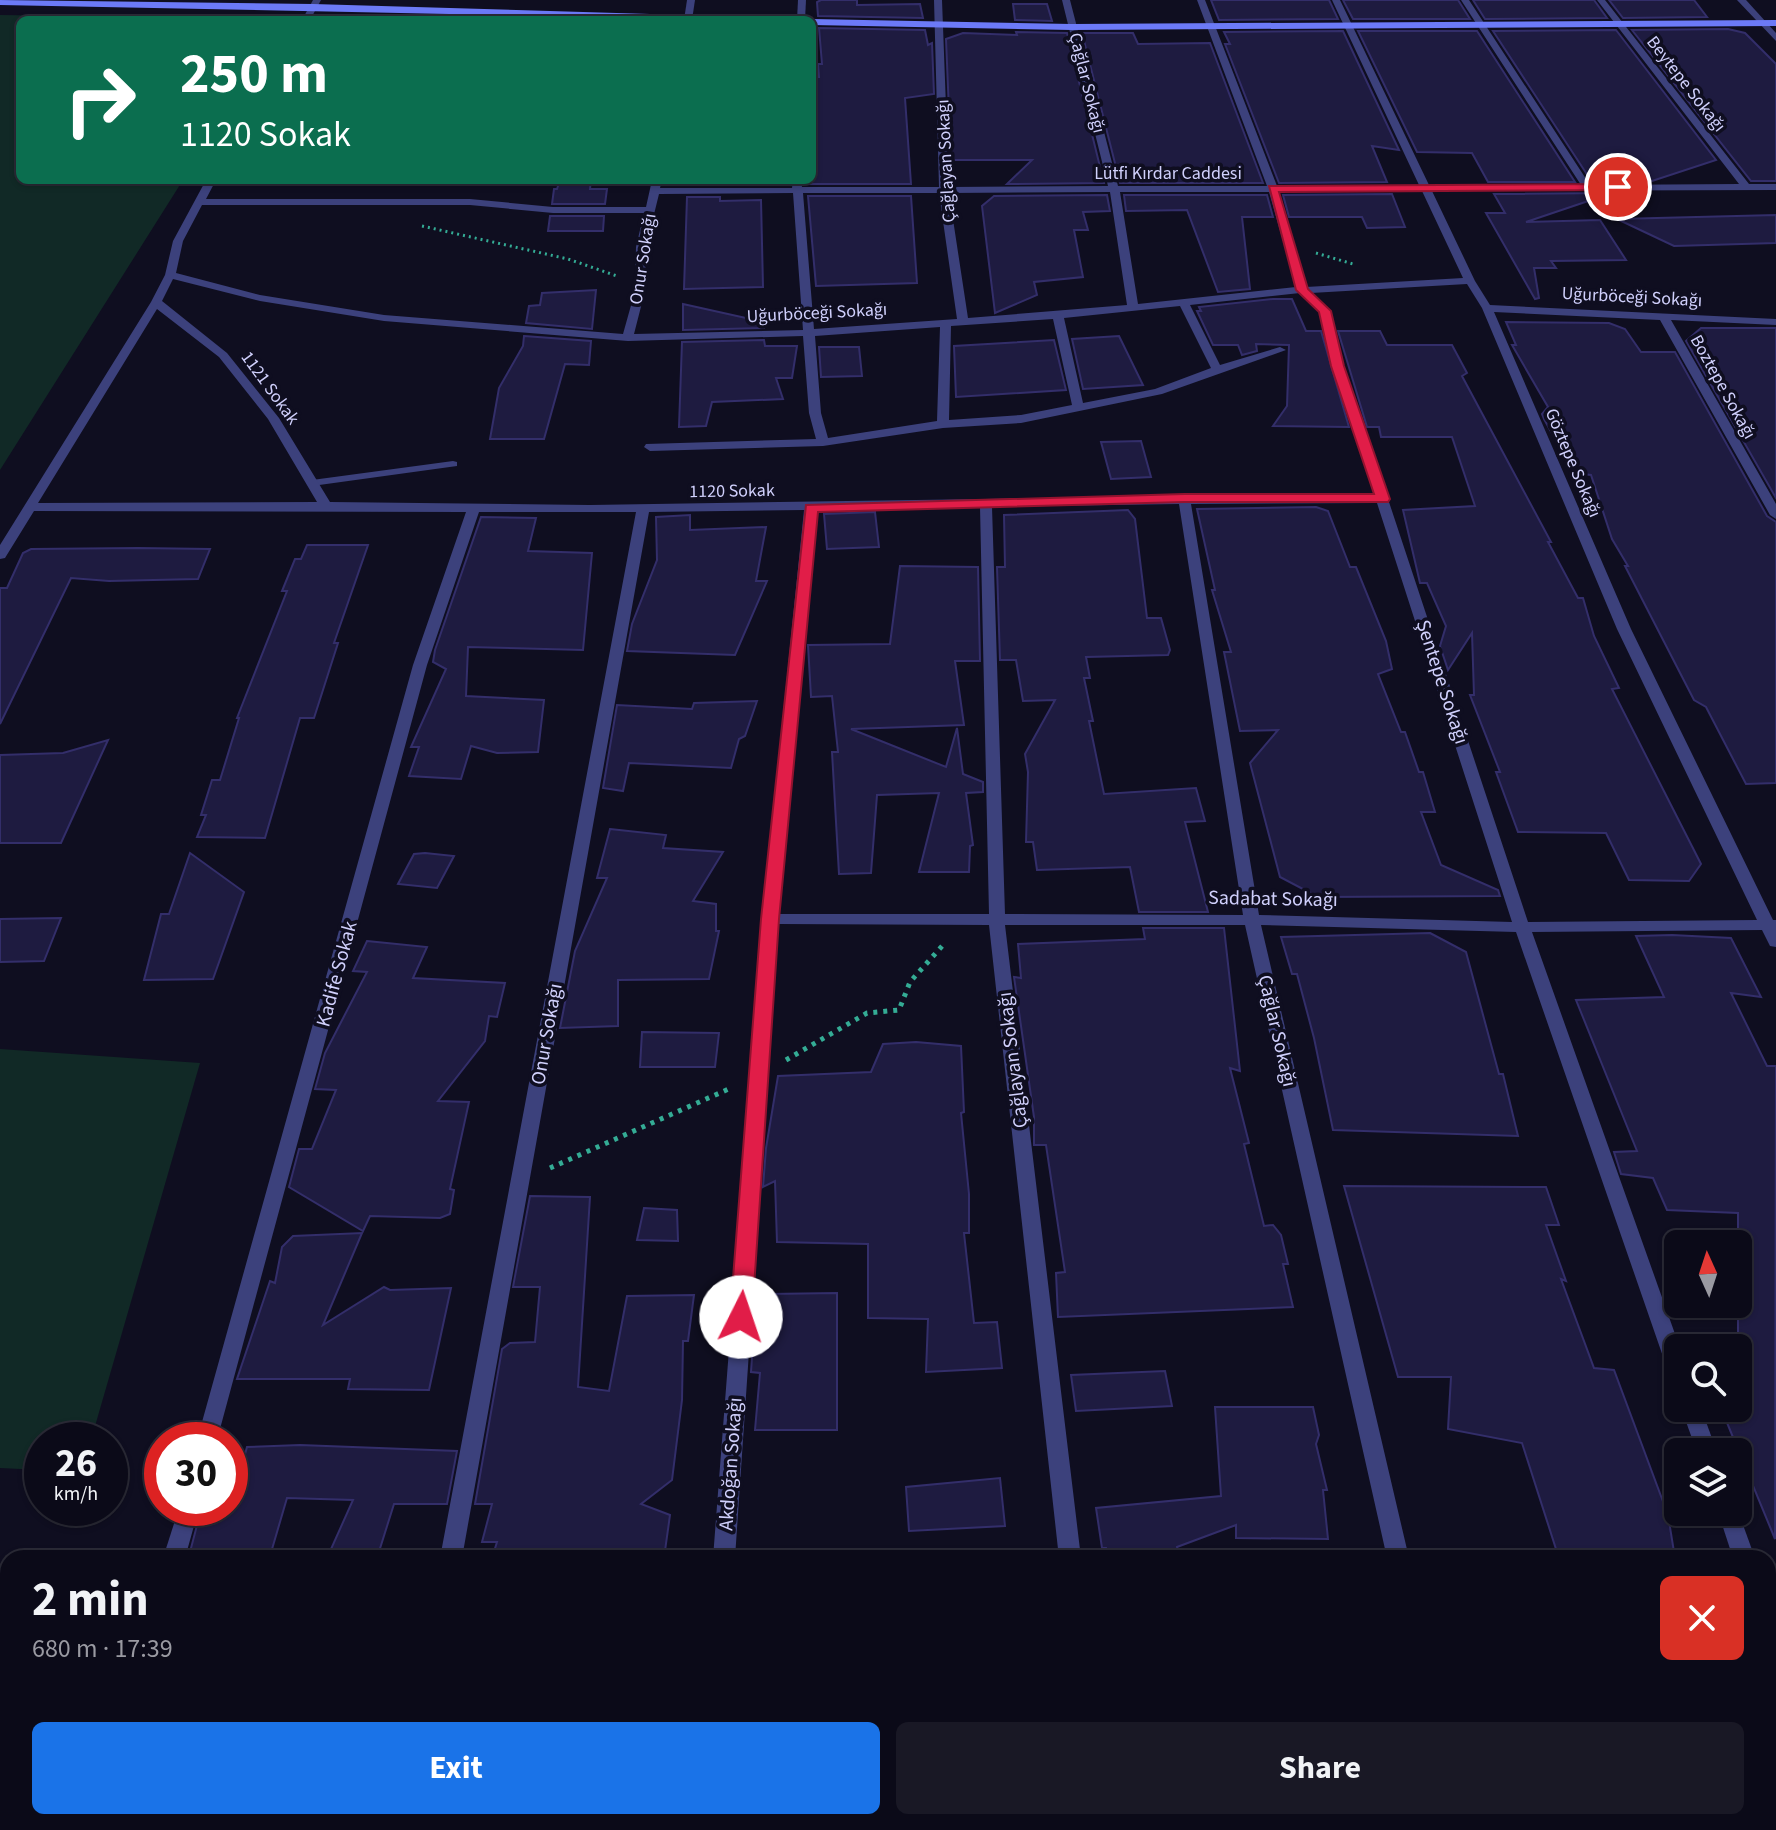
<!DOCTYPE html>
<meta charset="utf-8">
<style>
:root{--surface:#0b0a18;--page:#191825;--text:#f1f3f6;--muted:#9a9aa2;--line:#2b2b37;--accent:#1a73e8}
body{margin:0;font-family:"Source Sans 3",sans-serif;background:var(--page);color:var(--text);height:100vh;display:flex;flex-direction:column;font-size:30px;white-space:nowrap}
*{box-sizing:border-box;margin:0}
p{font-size:26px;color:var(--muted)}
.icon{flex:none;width:44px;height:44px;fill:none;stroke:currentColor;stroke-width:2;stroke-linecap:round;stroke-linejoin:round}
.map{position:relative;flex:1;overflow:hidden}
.drawer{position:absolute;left:0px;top:1550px;width:1776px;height:280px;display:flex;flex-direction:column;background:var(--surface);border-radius:24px 24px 0 0;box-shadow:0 2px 6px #0004,0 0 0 2px var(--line)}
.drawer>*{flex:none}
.guide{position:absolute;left:16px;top:16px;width:800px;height:168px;border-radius:12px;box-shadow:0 2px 6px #0004,0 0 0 2px var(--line);background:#0b6e4f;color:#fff;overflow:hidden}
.needle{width:52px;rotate:357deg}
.fabs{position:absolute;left:1664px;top:1230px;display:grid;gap:16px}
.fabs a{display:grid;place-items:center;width:88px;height:88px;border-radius:12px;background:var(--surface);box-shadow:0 2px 6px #0004,0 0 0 2px var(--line);font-size:40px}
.speed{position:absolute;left:24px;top:1422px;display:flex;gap:16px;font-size:40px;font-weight:700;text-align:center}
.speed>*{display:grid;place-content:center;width:104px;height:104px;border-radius:50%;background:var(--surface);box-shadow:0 2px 6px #0004,0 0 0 2px var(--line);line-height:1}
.speed small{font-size:20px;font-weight:400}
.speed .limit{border:12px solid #d22;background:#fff;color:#111}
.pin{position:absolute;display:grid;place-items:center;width:68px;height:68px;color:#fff;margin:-34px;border:4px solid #fff;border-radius:50%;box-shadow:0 2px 8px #0007}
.me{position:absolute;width:88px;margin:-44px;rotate:4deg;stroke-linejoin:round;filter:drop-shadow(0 0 6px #0008)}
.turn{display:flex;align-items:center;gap:28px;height:168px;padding:0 32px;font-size:36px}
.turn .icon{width:104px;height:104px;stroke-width:2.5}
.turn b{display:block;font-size:56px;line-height:68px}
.round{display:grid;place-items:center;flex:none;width:84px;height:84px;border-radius:12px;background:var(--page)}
.head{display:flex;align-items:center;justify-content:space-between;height:136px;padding:0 32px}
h1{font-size:48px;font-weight:700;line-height:60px}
.cta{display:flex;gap:16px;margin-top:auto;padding:16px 32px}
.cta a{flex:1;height:92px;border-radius:12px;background:var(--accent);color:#fff;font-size:32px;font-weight:700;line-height:92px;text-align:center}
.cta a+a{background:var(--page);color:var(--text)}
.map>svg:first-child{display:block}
</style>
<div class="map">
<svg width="1776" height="1830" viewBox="0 0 1776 1830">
<rect width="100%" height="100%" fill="#0f0e20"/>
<g fill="#112926">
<polygon points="0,15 284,19 20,20 20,180 183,180 0,470"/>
<polygon points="0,1049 200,1063 91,1440 42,1440 42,1470 0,1468"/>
</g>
<g fill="#1e1b40" stroke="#332e6a" stroke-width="2">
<polygon points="821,0 857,0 857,5 920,4 923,18 818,16 817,2"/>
<polygon points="1211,0 1329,0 1338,19 1219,20"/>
<polygon points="1343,0 1458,0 1470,19 1353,19"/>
<polygon points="1473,0 1594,0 1607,18 1485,19"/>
<polygon points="1609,0 1694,0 1707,17 1623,18"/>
<polygon points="1013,4 1047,4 1052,21 1015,20"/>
<polygon points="819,28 925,30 928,45 932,43 934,94 905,98 911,184 807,184 806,180 812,180 812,77 819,77 818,64 822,64"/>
<polygon points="1728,29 1745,33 1776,64 1776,181 1751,181 1632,30"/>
<polygon points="1616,30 1716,160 1649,182 1592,182 1493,31"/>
<polygon points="1343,31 1399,150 1372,146 1387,182 1279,183 1225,44 1230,44 1224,32"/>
<polygon points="1358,31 1477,31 1575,182 1488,182 1472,153 1417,152"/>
<polygon points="1016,32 1067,33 1104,183 1007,184 1032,160 951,160 946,39 963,33 1017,35"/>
<polygon points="1082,33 1133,33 1138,44 1210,43 1263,183 1120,183"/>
<polygon points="560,180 591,180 590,189 607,189 605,204 552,204 554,189 557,189"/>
<polygon points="1612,193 1526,222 1600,220 1626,260 1551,261 1556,268 1534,268 1539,298 1535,299 1486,213 1505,213 1494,194"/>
<polygon points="1392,194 1405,227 1367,228 1362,217 1289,217 1283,195"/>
<polygon points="1107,195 1110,211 1083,212 1088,230 1074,230 1083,277 1034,282 1037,295 995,313 982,206 994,196"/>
<polygon points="1124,195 1267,195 1273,217 1242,217 1250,289 1218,292 1187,210 1126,211"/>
<polygon points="808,196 911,196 917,283 816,286"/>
<polygon points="687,197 720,197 720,201 761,200 763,287 684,289"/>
<polygon points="1776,215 1776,243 1674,246 1617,219"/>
<polygon points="550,216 604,216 603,231 548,231"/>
<polygon points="596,290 592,329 526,323 529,306 540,305 542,293"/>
<polygon points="1273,299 1292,299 1306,331 1321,331 1349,427 1273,426 1287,406 1289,345 1256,344 1257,351 1242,355 1238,345 1213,345 1197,311 1201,311 1199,307"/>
<polygon points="683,304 764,322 764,328 683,330"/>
<polygon points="1506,322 1609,323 1625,329 1641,352 1675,352 1767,516 1776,522 1776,783 1746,784 1706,707 1694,700 1625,566 1628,566 1612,539 1591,475 1574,473 1544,419 1542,414 1548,407 1512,345 1516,345"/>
<polygon points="1701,328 1776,328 1776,498 1686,341"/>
<polygon points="1338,331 1380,331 1387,345 1452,345 1467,373 1462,376 1551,542 1548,542 1578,598 1583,598 1594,636 1619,688 1612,689 1701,864 1689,881 1629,880 1606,833 1518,832 1496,772 1500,772 1470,695 1474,695 1472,633 1448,670 1440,646 1446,626 1427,583 1420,583 1403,510 1475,506 1452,437 1381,437 1379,427 1367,427"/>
<polygon points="524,336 591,341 589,365 565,364 544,439 490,439 499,388 523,346"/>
<polygon points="1119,336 1143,385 1083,389 1072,339"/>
<polygon points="764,340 765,346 797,346 792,378 776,378 783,399 712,402 706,426 679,427 682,342"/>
<polygon points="1054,340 1066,390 956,397 954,346"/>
<polygon points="819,347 859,347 862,376 821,377"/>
<polygon points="1141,441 1151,477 1111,479 1101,442"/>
<polygon points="1316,507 1328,511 1350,567 1356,567 1386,641 1392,669 1378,674 1401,732 1405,732 1419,772 1423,772 1435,812 1421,812 1441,865 1498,890 1500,896 1318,897 1280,877 1250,763 1278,730 1240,731 1224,652 1231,652 1212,590 1215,590 1197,509"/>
<polygon points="1128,510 1135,519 1147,618 1161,618 1170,650 1168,655 1086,657 1090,678 1084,678 1093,721 1089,721 1104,794 1196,788 1205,821 1185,822 1208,912 1139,912 1130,867 1037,870 1033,842 1026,842 1028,772 1025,754 1055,700 1023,701 1016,660 1000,660 997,567 1005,567 1004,515"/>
<polygon points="875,512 879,547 827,549 824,514"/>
<polygon points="690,515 690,530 766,527 756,581 767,581 735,655 627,651 632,624 657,560 656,517"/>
<polygon points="481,517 536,518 528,551 592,553 583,650 468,647 466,696 544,700 538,752 497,753 471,746 461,779 409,776 419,747 411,747 446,669 433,662 435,650"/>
<polygon points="307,545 368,545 334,643 338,643 314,718 300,718 265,838 197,837 206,815 201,815 212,780 220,780 239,718 237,718 287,591 282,591 295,559 301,559"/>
<polygon points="31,549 138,548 210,549 198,579 109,581 71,578 0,724 0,588 7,588 23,553"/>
<polygon points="900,566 978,567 980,661 955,661 964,725 851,729 946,767 957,728 963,774 983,782 983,792 966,793 973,845 970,846 969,872 919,872 939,793 877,795 871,873 839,874 832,752 838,752 832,696 811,697 808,645 890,644"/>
<polygon points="757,701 745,736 739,739 731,768 629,763 623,791 603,788 617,705 692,709 694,703"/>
<polygon points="108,740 61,843 0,843 0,755 63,753"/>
<polygon points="610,829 666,835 663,848 723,852 693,901 716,904 716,931 719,931 709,979 618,980 618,1026 560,1028 575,951 607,878 597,878"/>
<polygon points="190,853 244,892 213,979 144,980 161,914 169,914"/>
<polygon points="425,853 454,856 437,888 398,884 414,854"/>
<polygon points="61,918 44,961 0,962 0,919"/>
<polygon points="1143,928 1224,928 1240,1071 1230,1068 1249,1143 1244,1144 1264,1226 1273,1225 1281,1235 1288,1264 1283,1264 1293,1307 1058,1317 1056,1273 1065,1272 1046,1145 1034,1145 1034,1117 1014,977 1021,978 1018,944 1145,939"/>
<polygon points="1430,933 1466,952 1499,1074 1503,1074 1518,1136 1333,1130 1314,1038 1297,974 1292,974 1281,937"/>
<polygon points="1672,935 1731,938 1761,997 1731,993 1767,1066 1776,1066 1775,1539 1723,1413 1738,1408 1738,1213 1667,1210 1653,1178 1621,1174 1614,1152 1637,1151 1576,1000 1664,997 1636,936"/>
<polygon points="367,941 427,947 413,978 505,983 497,1017 489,1016 485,1041 438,1101 469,1102 450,1189 454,1190 450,1214 440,1218 370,1216 363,1231 289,1187 299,1149 312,1149 336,1090 315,1089 325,1053 367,972 353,971"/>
<polygon points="642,1032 719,1033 715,1067 640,1067"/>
<polygon points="916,1042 961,1046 964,1112 961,1113 969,1194 969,1233 964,1233 974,1323 997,1322 1002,1368 926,1372 928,1319 868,1318 868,1244 777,1242 775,1181 763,1187 766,1148 778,1076 871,1072 883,1044"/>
<polygon points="1344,1186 1546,1187 1559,1225 1546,1225 1566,1281 1561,1279 1594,1368 1614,1370 1668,1515 1675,1558 1602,1558 1601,1552 1556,1549 1522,1443 1448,1429 1451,1377 1398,1377"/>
<polygon points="530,1196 590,1197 578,1387 609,1391 627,1296 694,1295 688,1341 683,1341 682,1400 672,1480 641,1504 670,1515 664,1558 492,1558 497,1542 482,1542 492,1504 475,1504 502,1349 510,1343 535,1342 540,1287 513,1287"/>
<polygon points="644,1208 677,1210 678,1241 637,1240"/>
<polygon points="362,1233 323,1325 384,1287 390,1290 451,1288 429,1390 348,1389 350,1379 237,1379 270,1281 275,1283 282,1247 293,1236"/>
<polygon points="837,1293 837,1430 755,1430 760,1373 751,1372 754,1329 768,1328 768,1294"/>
<polygon points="1165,1371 1172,1406 1076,1411 1071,1375"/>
<polygon points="1215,1407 1313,1407 1319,1435 1316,1444 1327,1490 1323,1490 1328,1539 1236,1538 1236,1525 1177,1547 1179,1558 1107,1558 1106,1548 1102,1548 1096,1508 1221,1496"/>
<polygon points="300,1445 457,1451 447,1504 394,1504 377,1558 327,1558 353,1500 287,1498 270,1556 215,1555 216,1551 190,1552 201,1510 230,1508 247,1447"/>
<polygon points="1000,1478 1005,1526 909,1531 906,1487"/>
</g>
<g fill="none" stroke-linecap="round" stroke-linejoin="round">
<g stroke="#34ac95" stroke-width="3" stroke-dasharray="2 4" stroke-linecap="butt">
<polyline points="422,226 568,259 617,276"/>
<polyline points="1316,253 1353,264"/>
</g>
<g stroke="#34ac95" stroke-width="5" stroke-dasharray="4 6" stroke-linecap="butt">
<polyline points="786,1060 867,1013 899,1010 910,982 943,945"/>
<polyline points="550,1168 731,1088"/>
</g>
<polygon fill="#3c417c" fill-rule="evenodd" points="453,461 457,462 457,466 312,486 307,483 312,480"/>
<g fill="#3c417c" fill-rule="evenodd">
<polygon points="313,0 321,0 310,20 302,20"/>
<polygon points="687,0 695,0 692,20 684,20"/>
<polygon points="798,0 806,0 805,20 797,20"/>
<path d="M934 0H942L949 187 1108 186 1062 0H1070L1118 186H1267L1197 0H1205L1277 186 1419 185 1332 0H1340L1429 185H1581L1461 0H1469L1590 185 1739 184 1597 0H1605L1749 184H1776V190L1432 191 1475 281 1490 305 1776 319V325L1671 320 1776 504V519L1770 515 1660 320 1494 312 1631 629 1773 920H1776V947L1770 946 1762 930 1532 932 1680 1348 1678 1379 1671 1376 1668 1371 1516 932 1261 925 1409 1558H1387L1245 925H1005L1081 1558H1059L989 925 778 924 735 1558H713L762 919 804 510 649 512 462 1558H440L636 512H479L427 665 217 1440H197L413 665 466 512 34 511 5 558 0 559V545L151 302 165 275 173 241 206 180H216L206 199H470L553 207H646L652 180H662L660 188H792L793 180H801L802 187H939ZM1422 191 1463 278 1306 287 1279 192ZM1110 192 1127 305 968 318 949 193ZM1120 192H1269L1296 287 1138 304ZM793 193 803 330 634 334 645 291 646 247 659 194ZM803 193H939L957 319 814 329ZM202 205H470L553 213H644L636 247 635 291 623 334 384 315 260 295 176 273 183 241ZM173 279 260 301 384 321 628 341 803 336 809 413 816 439 646 444 644 447 650 451 823 446 943 428 1021 423 1162 394 1286 350 1280 347 1220 365 1190 305 1300 293 1320 312 1332 366 1374 495 1189 496 1184 494 1179 496 590 505 330 502 279 418 227 353 162 301ZM1467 284 1482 308 1617 629 1757 920 1528 922 1344 366 1330 311 1311 293ZM1180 306 1211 368 1155 389 1083 403 1064 318ZM157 309 219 357 268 419 317 502 38 503ZM1053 319 1072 405 1021 415 949 420 951 326ZM940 327 937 421 828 438 821 413 815 336ZM1377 503 1512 922 1259 915 1191 504ZM1179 504 1243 915 1005 914 992 507ZM980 507 989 914H778L817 510Z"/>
<polygon points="1737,0 1746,0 1776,33 1776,41"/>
<polygon points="1681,1408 1701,1408 1717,1452 1697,1452"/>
<polygon points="179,1508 199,1508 185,1558 163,1558"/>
<polygon points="1718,1512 1738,1511 1755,1558 1733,1558"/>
<polygon points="1768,1618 1776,1621 1776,1659 1768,1655"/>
<polygon points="65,1822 89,1822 86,1830 62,1830"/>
<polygon points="390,1822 414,1822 412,1830 388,1830"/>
<polygon points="693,1822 717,1822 716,1830 692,1830"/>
<polygon points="1088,1822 1112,1822 1113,1830 1089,1830"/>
<polygon points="1446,1822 1470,1822 1472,1830 1448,1830"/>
</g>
<g fill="#6c7af7" fill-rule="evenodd">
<polygon points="0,0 313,4 750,17 754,20 0,5"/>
<polygon points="812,19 1072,24 1776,20 1776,26 1072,30 812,25 812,20 810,20"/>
</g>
</g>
<polygon fill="#e11d48" stroke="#92132f" stroke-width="2" points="1618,184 1622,185 1622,190 1279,192 1308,289 1331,311 1344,366 1390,499 1388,502 1184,502 818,512 779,919 752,1317 749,1323 741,1325 733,1323 730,1317 761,919 806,505 1184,494 1374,494 1331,366 1319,312 1296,290 1269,186"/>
<g text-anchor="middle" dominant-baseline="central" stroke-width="7" stroke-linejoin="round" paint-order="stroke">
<g font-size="18" fill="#d0d0fc" stroke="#0f0e20">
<text transform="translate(1087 83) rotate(76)">Çağlar Sokağı</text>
<text transform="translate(1686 84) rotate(52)">Beytepe Sokağı</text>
<text transform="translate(946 161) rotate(-93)">Çağlayan Sokağı</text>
<text x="1168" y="173">Lütfi Kırdar Caddesi</text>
<text transform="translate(643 259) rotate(-81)">Onur Sokağı</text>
<text transform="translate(1632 297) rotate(3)">Uğurböceği Sokağı</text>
<text transform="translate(817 313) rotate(-3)">Uğurböceği Sokağı</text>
<text transform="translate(1723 387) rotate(61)">Boztepe Sokağı</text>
<text transform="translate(270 388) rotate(54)">1121 Sokak</text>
<text transform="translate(1573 463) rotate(67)">Göztepe Sokağı</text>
<text transform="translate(732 491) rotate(-1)">1120 Sokak</text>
</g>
<g font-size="20" fill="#d0d0fc" stroke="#0f0e20">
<text transform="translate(1442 682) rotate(72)">Şentepe Sokağı</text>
<text transform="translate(1273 899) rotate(1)">Sadabat Sokağı</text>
<text transform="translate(337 974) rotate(-75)">Kadife Sokak</text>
<text transform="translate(1277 1031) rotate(77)">Çağlar Sokağı</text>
<text transform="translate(547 1034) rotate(-80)">Onur Sokağı</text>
<text transform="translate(1013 1060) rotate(-97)">Çağlayan Sokağı</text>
<text transform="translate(731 1464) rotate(-86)">Akdoğan Sokağı</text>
</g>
</g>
</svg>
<div class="fabs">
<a><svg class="needle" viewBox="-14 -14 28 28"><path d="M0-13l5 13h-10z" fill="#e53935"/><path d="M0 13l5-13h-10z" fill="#9a9aa2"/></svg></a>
<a><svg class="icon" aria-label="search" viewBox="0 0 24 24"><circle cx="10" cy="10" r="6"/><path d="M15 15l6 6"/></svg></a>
<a><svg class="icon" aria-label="layers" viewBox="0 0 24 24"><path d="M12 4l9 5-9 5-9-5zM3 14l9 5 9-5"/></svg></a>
</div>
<div class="speed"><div>26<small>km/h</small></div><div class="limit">30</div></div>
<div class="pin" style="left:1618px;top:187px;background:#d93025"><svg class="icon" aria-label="arrive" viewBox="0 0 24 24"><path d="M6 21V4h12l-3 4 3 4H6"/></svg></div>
<svg class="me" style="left:741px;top:1317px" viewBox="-20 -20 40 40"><circle r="19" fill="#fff"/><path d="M0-13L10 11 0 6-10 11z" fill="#e11d48"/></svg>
<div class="guide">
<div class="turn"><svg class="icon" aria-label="right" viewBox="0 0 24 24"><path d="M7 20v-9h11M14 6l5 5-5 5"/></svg><div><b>250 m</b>1120 Sokak</div></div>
</div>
<section class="drawer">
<div class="head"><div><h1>2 min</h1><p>680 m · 17:39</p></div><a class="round" style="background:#d93025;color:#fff"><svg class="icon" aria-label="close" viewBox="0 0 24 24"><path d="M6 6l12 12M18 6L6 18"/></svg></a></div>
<div class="cta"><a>Exit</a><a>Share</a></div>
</section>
</div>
